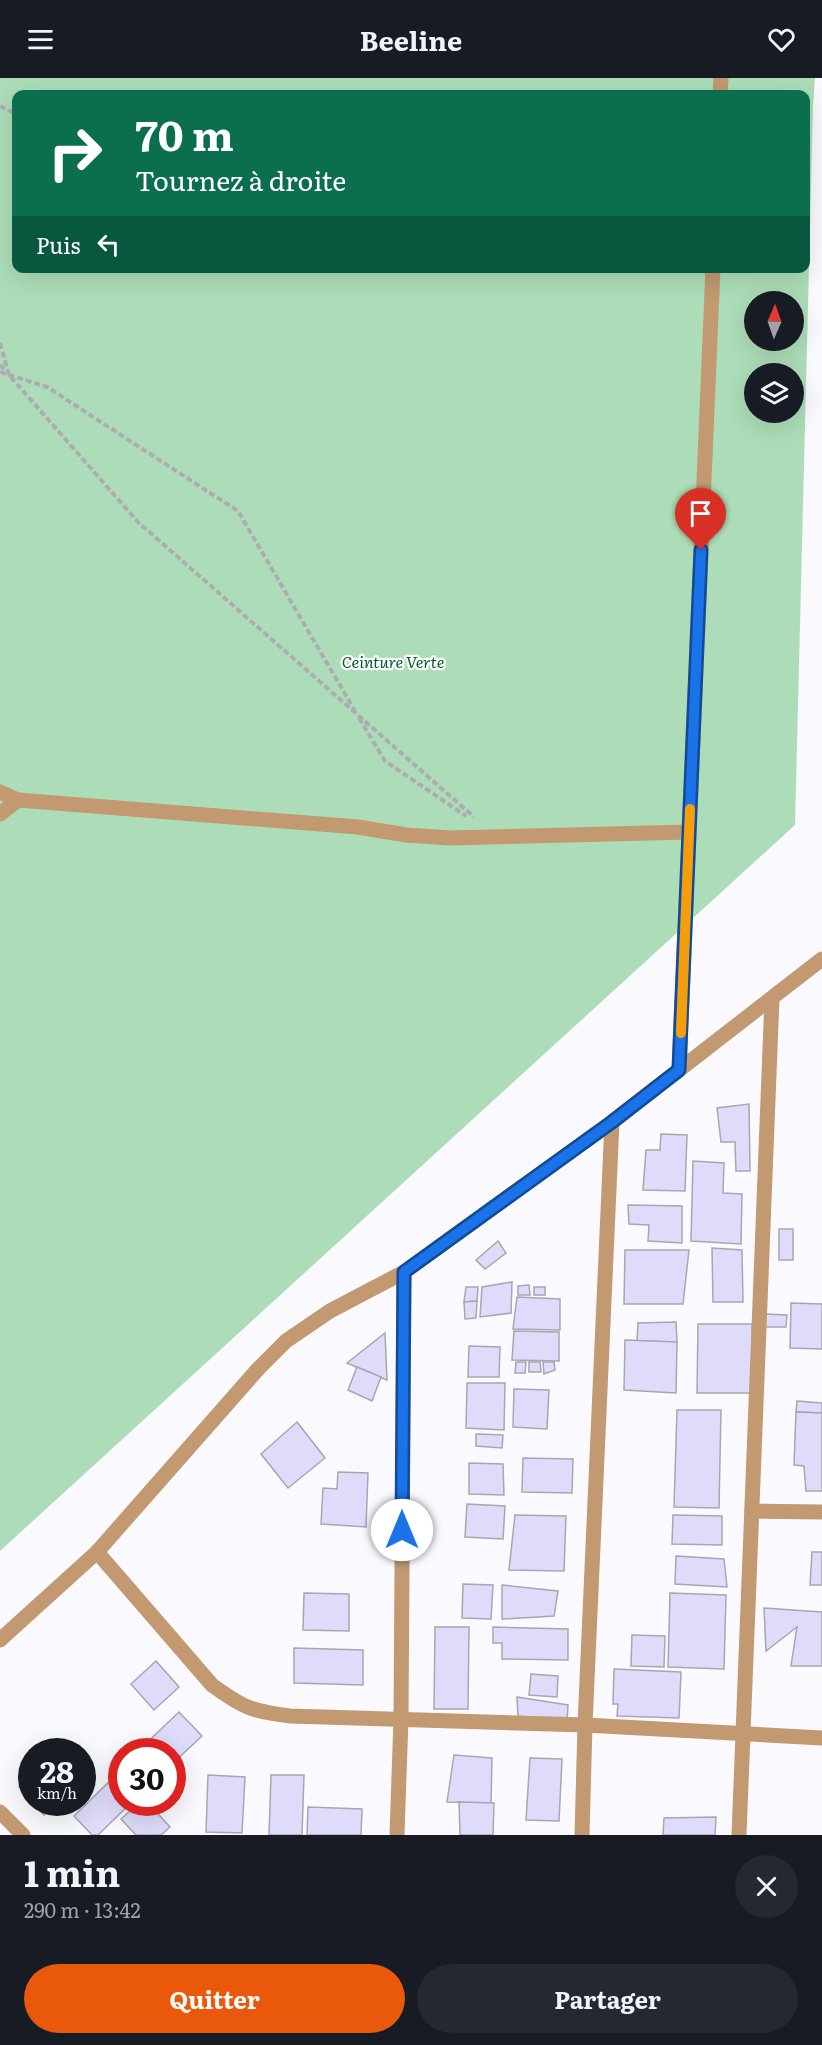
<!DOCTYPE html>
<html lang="fr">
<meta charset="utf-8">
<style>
:root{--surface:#171b24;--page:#242831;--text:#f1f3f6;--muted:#9ea1a6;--accent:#ea580c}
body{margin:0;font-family:Literata,serif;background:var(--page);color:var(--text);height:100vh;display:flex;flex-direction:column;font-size:22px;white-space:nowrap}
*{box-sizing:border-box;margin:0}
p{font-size:20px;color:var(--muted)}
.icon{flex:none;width:33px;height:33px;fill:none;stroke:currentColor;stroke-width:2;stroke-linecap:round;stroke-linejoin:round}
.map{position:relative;height:1757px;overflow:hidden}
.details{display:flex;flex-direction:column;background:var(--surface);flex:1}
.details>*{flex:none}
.hud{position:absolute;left:12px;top:12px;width:798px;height:183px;border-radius:12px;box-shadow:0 6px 24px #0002;background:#0b6e4f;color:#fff;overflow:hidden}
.needle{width:39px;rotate:2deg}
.controls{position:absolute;left:744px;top:213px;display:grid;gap:12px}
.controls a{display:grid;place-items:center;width:60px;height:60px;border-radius:50%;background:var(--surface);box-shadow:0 6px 24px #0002;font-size:30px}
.speed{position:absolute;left:18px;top:1660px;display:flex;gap:12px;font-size:30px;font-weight:700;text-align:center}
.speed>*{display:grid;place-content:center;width:78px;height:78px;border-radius:50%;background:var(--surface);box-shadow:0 6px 24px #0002;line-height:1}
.speed small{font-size:15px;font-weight:400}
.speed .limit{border:9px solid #d22;background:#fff;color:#111}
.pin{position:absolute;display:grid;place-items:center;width:51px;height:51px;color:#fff;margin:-62px -26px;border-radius:50% 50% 50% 0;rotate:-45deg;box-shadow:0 0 6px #0007}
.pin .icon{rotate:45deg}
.me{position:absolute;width:66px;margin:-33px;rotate:0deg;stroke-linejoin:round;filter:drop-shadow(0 0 4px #0008)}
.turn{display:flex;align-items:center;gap:21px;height:126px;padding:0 24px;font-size:27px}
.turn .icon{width:78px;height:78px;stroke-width:2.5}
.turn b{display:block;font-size:42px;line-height:51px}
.then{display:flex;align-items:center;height:57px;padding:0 24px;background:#0003;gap:12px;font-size:22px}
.round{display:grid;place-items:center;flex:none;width:63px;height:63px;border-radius:32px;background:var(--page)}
.overview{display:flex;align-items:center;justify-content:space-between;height:102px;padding:0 24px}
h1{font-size:36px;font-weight:700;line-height:45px}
.primary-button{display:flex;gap:12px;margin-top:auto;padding:12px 24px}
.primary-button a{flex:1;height:69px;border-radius:36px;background:var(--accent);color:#fff;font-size:24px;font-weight:700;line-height:69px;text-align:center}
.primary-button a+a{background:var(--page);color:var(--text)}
header{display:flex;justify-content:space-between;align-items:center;height:78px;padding:0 24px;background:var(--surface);font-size:27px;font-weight:700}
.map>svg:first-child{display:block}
</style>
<header><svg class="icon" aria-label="menu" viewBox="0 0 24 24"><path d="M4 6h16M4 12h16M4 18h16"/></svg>Beeline<svg class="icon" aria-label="heart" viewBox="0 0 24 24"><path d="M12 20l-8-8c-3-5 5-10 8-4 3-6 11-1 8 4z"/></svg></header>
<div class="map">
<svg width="822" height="1757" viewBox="0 0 822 1757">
<rect width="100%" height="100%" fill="#faf9fe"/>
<path fill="#adddb8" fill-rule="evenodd" d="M0 0H815L813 29 795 747 0 1473ZM16 16H806V190H16ZM754 224H794V262H754ZM754 296H794V334H754Z"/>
<g fill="#dfdcfb" stroke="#a7a6b1" stroke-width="1.5">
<polygon points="749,1026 750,1093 736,1093 735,1064 721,1064 717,1030"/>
<polygon points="661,1056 687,1057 685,1113 643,1112 646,1072 660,1072"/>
<polygon points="693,1083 724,1085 723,1115 742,1116 741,1166 691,1163"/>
<polygon points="628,1127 682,1128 682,1165 648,1163 649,1147 629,1146"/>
<rect x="779" y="1151" width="14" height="31"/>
<polygon points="498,1163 506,1175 485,1191 476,1182"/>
<polygon points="712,1170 742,1172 743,1224 713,1224"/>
<polygon points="625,1172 689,1172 683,1226 624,1226"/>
<polygon points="512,1204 511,1235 480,1239 482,1209"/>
<polygon points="529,1207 530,1217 518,1217 518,1208"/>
<polygon points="466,1209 478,1209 477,1223 464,1224"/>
<rect x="534" y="1209" width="11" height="8"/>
<polygon points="517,1219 560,1221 560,1252 513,1251"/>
<polygon points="477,1223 476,1240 465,1241 464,1224"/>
<polygon points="791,1225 822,1226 822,1271 790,1270"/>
<polygon points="765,1236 787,1237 786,1249 764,1249"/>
<polygon points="676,1244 677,1264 637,1263 638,1245"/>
<polygon points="698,1246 752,1246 754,1315 697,1315"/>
<polygon points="514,1253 559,1254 559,1283 512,1282"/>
<polygon points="385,1255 387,1302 347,1285"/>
<polygon points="625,1262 677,1264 676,1315 624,1312"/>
<polygon points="469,1268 500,1269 499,1299 468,1299"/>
<polygon points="516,1284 526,1284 525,1295 515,1295"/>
<polygon points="529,1284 540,1284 541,1294 529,1294"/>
<polygon points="543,1284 554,1284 555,1292 544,1296"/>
<polygon points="357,1289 381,1299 372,1323 348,1312"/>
<polygon points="467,1305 505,1305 504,1352 466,1350"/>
<polygon points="514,1311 549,1312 547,1351 513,1349"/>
<polygon points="797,1323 822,1325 822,1335 796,1334"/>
<polygon points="677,1332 721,1332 719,1430 674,1429"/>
<polygon points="796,1334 822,1335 822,1413 806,1413 804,1388 794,1387"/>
<polygon points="297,1344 325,1380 288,1410 261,1376"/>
<polygon points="476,1356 503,1357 502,1370 476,1368"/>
<polygon points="523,1380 573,1381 572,1415 522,1414"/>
<polygon points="469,1385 503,1386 504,1417 469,1416"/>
<polygon points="338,1394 368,1395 366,1449 321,1446 323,1410 337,1411"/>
<polygon points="467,1426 505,1428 503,1461 465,1459"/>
<polygon points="515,1437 566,1438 564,1493 509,1492"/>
<polygon points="673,1437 722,1438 722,1467 672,1466"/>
<polygon points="812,1474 822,1474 822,1507 810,1507"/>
<polygon points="676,1478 724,1481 727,1509 675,1506"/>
<polygon points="463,1506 493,1507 491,1541 462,1540"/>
<polygon points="502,1507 558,1513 554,1538 502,1541"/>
<polygon points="304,1515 349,1516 349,1553 303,1552"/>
<polygon points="670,1515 726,1517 724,1591 668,1589"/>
<polygon points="764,1530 822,1534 822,1588 791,1588 797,1549 766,1573"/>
<polygon points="435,1549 469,1549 468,1631 434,1631"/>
<polygon points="493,1549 568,1551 568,1582 502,1581 502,1565 493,1565"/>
<polygon points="632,1557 665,1558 664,1589 631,1588"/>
<polygon points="294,1570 363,1572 363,1607 294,1605"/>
<polygon points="156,1583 179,1609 154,1632 131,1606"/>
<polygon points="614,1591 681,1594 679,1640 617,1638 618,1626 613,1626"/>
<polygon points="531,1596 558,1598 557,1619 529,1617"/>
<polygon points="517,1619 568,1627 567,1644 518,1638"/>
<polygon points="179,1634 202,1658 172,1686 172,1674 137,1674"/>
<polygon points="454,1677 492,1680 491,1725 447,1724"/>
<polygon points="530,1680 562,1681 559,1743 526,1742"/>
<polygon points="121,1692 122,1725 131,1725 98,1757 92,1757 74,1738"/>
<polygon points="208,1697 245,1699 242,1755 206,1754"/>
<polygon points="271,1697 304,1697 302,1757 269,1757"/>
<polygon points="32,1698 32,1723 19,1709"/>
<polygon points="459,1724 494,1725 493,1757 460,1757"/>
<polygon points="33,1725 57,1725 44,1737"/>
<polygon points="139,1725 148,1725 170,1749 161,1757 136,1757 121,1741"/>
<polygon points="308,1729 362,1731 361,1757 307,1757"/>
<polygon points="716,1739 715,1757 663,1757 664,1740"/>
</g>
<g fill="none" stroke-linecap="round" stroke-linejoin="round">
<g stroke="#adacb1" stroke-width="4" stroke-dasharray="6 3" stroke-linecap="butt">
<polyline points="0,28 16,36"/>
<polyline points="0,265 9,297 138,444 474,739"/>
<polyline points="0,287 8,295"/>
<polyline points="0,294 47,309 238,433 355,633"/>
<polyline points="359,640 385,683 466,738"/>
</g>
<g stroke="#c29971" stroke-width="15">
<polyline points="720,16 721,0"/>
<polyline points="0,714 18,722 358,749 406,757 450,760 689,754"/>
<polyline points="0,736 18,722"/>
<polyline points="679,992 713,190"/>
<polyline points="752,1433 822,1434"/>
<path d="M97 1474 212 1607C242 1629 253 1634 290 1638L585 1647 822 1660"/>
<polyline points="0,1562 97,1474 258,1291 286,1263 330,1233 404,1194 612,1044 822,881"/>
<polyline points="0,1734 23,1757"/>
<polyline points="397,1757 401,1640 404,1194"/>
<polyline points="582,1757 585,1647 612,1044"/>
<polyline points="739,1757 772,920"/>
</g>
</g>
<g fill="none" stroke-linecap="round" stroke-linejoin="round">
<g stroke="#114b97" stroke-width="15">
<polyline id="route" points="402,1452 404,1194 612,1044 679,992 701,472"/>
</g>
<use href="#route" stroke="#1a73e8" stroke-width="10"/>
<polyline stroke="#f59e0b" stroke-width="10" points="681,955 690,731"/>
</g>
<g text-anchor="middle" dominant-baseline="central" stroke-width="4.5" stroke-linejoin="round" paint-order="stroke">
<g font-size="16" font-style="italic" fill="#075b2c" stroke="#fff">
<text x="393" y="583">Ceinture Verte</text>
</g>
</g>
</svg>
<div class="controls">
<a><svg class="needle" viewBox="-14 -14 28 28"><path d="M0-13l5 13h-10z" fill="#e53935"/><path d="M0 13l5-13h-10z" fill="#9ea1a6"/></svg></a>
<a><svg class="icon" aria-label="layers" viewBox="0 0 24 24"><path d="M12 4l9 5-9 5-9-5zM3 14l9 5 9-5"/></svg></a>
</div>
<div class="speed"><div>28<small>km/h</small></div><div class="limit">30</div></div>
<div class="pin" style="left:701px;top:472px;background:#d93025"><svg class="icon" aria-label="arrive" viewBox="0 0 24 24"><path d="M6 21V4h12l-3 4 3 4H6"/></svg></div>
<svg class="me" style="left:402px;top:1452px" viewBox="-20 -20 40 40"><circle r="19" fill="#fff"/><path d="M0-13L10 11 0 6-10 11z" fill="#1a73e8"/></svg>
<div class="hud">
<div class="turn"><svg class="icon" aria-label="right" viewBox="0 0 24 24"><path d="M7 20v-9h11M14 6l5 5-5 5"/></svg><div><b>70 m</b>Tournez à droite</div></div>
<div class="then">Puis<svg class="icon" aria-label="left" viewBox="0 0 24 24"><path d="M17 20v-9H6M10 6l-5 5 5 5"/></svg></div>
</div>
</div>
<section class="details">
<div class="overview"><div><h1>1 min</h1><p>290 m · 13:42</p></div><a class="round"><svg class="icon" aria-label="close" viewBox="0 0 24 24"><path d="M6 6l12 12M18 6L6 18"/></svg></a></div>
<div class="primary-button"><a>Quitter</a><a>Partager</a></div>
</section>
